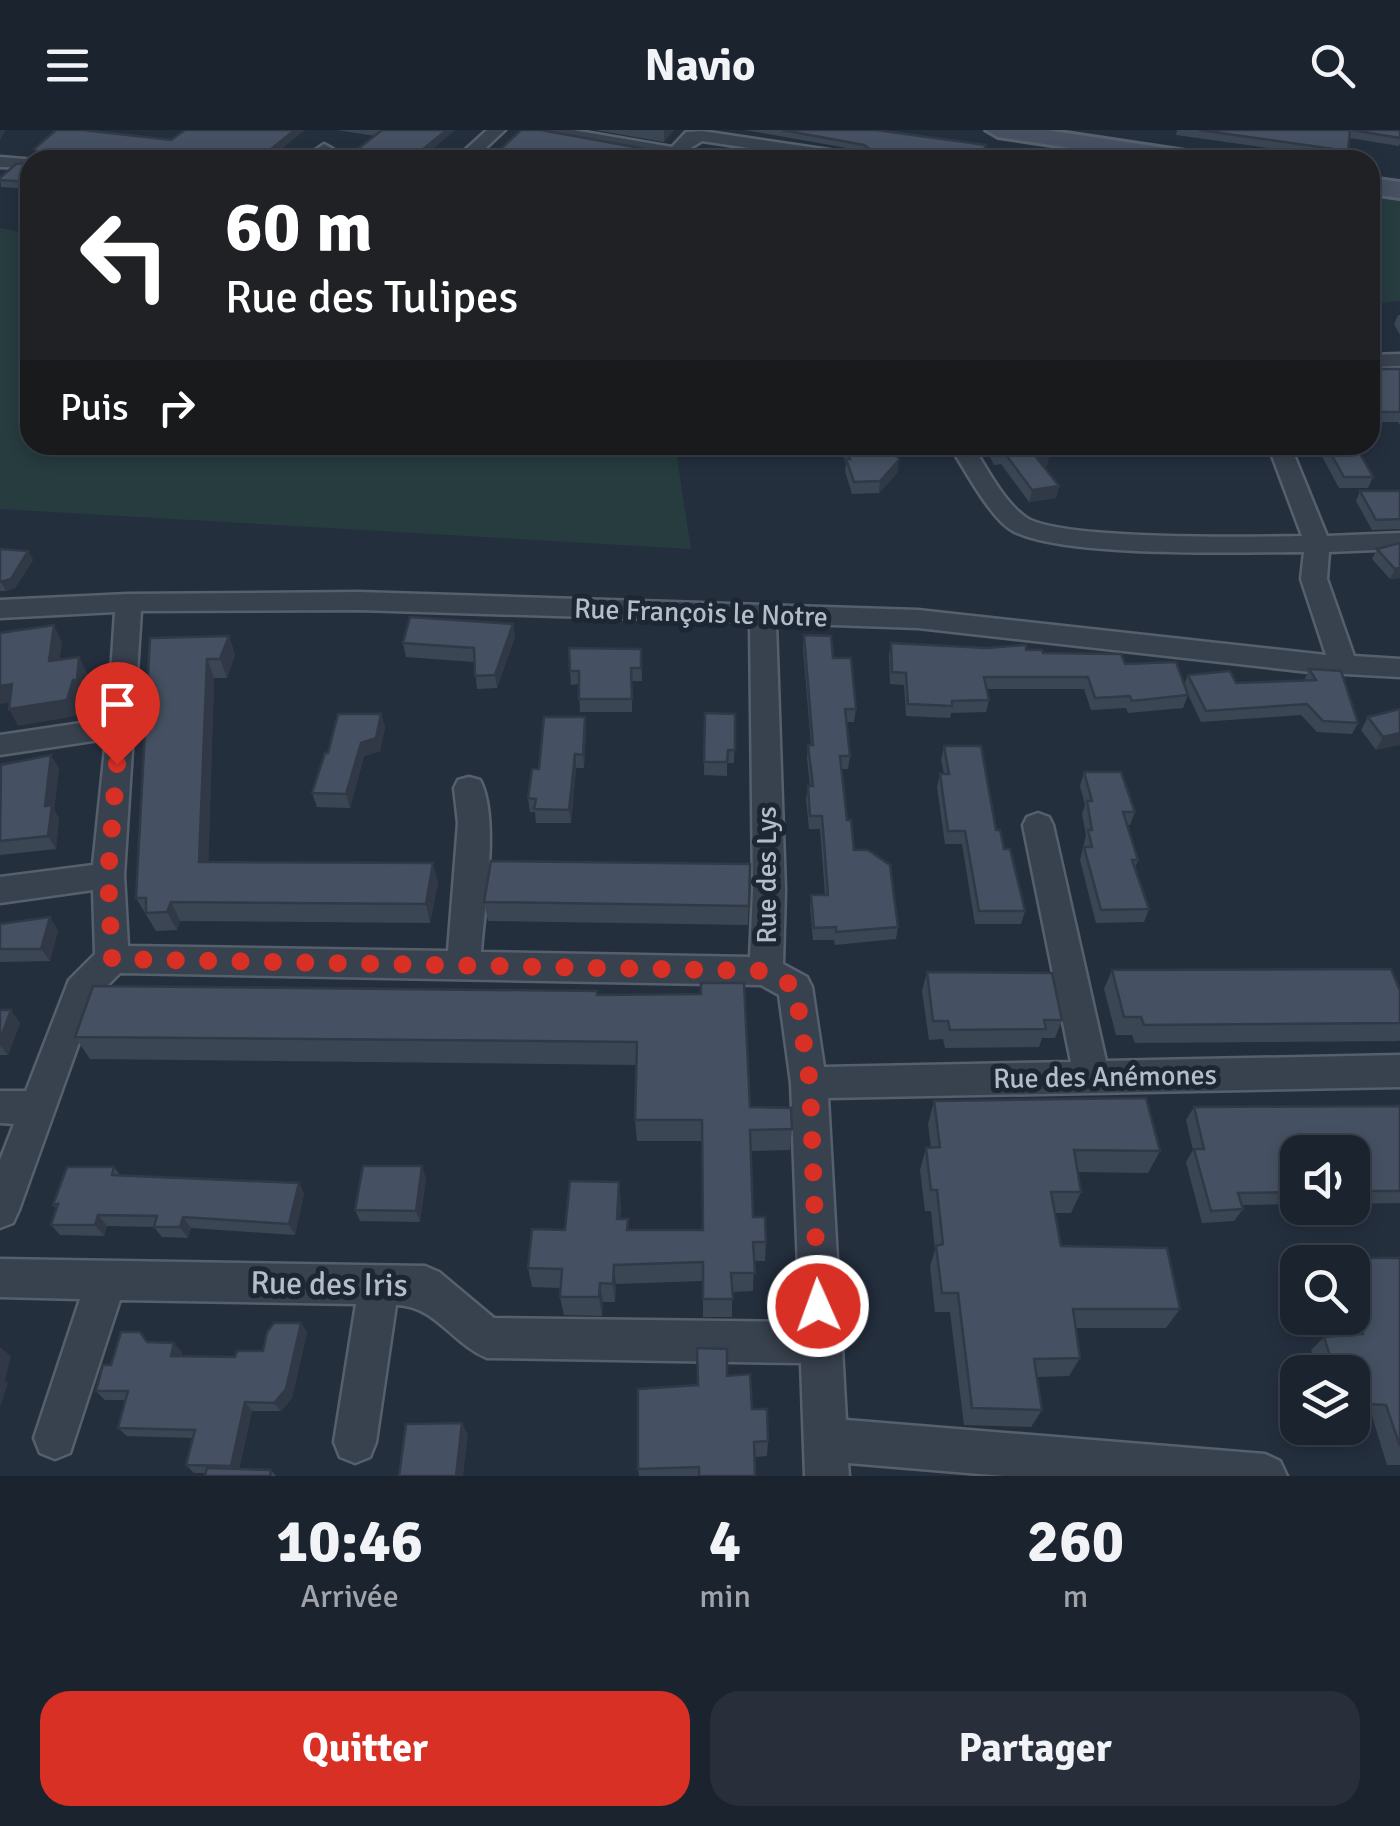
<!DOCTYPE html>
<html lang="fr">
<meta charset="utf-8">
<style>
:root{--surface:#1b232e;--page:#282f3a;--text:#f1f3f6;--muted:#a0a4aa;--line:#39404a;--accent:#d93025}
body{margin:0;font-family:Signika,sans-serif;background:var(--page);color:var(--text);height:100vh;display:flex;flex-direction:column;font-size:38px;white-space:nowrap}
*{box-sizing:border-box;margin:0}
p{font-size:32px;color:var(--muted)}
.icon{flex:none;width:55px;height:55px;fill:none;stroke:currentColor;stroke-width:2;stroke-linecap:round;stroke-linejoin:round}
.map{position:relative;height:1346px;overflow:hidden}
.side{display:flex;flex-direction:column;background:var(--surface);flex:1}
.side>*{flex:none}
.hud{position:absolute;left:20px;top:20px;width:1360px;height:305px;border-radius:30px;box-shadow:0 5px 15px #0003,0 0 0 2px var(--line);background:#202124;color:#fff;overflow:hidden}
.controls{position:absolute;left:1280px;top:1005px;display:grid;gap:20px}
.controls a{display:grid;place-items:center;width:90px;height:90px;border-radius:20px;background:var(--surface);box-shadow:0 5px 15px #0003,0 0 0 2px var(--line);font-size:50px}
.pin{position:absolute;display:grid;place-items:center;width:85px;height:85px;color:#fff;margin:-102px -42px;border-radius:50% 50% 50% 0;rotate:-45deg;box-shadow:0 0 10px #0007}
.pin .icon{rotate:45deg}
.me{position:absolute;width:110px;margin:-55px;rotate:358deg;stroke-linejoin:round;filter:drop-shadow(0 0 8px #0008)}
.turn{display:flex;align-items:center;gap:35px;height:210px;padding:0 40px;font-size:45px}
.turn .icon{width:130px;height:130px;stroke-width:2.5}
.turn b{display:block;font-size:70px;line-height:85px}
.then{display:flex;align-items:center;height:95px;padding:0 40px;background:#0003;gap:20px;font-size:38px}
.eta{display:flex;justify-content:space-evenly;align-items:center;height:170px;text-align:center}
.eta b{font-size:60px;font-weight:700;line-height:70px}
.action{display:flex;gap:20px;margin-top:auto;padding:20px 40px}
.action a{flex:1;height:115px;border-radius:30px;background:var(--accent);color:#fff;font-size:40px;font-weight:700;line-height:115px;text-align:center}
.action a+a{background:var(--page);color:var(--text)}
header{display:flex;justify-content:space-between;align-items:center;height:130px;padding:0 40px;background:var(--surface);font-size:45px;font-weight:700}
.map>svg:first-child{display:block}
</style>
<header><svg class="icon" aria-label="menu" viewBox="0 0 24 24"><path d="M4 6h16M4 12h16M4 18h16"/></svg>Navio<svg class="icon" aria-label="search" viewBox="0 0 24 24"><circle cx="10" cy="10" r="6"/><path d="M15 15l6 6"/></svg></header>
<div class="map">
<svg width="1400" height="1346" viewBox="0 0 1400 1346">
<rect width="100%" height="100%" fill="#242f3e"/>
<g fill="#263c3f">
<polygon points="1370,49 1400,50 1400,171 1370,174"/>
<polygon points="0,98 30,104 30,315 675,315 691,419 0,379"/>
</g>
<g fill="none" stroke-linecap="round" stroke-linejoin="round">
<g stroke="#565f6c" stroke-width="5">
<g id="street">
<polygon points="487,0 505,0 473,30 454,30"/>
<polygon points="535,0 573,0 672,17 686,2 702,1 863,25 872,30 828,30 702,11 689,19 730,30 676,28 543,5"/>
<polygon points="324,14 333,19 321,30 301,30"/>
<polygon points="0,27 37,30 30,30 30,38 0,37"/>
<polygon points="1400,224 1400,236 1370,237 1370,225"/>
<path d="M949 315H972C987 338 1004 373 1027 388 1062 410 1253 407 1302 406L1268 315H1290L1327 406 1400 403V419L1329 422 1327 449 1354 526 1400 529V547L1309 542 918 498 776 493 785 760 783 834 807 847 812 857 824 937 1071 932 1023 695 1027 687 1038 683 1049 687 1053 695 1106 931 1400 925V957L828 968 846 1290 1265 1324 1280 1331 1287 1346H1004L848 1333 849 1346H805L801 1233 487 1228C451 1213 436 1176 396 1175L376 1312 370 1327 355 1333 340 1327 334 1312 356 1174 120 1170 70 1323 55 1329 40 1323 34 1308 80 1169 0 1167V1129L425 1136 439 1142 494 1188 800 1192 791 953 779 865 761 855 120 843 95 868 19 1080 13 1093 0 1098V1030L14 994 0 993V961H26L69 850 95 824 93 760 0 773V747L93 735 106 609 0 625V605L108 589 115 482 0 488V470L128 464 359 462 918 480 1326 525 1301 449 1304 422C1239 422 1066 428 1013 401 990 389 964 337 949 315ZM359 480 750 492 753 760 750 827 481 822C484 779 500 687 480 650L469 647 458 650 454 658 458 693 448 821 128 816 124 745 141 481Z"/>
</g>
</g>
<g stroke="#565f6c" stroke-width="6">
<g id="secondary">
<polygon points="986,0 1046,0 1199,23 1211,30 1150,30 998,7"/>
<polygon points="1370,48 1400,52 1400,68 1370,64"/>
</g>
</g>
<use href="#street" fill="#38414e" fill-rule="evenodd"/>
<use href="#secondary" fill="#465061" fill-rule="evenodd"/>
</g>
<g fill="#3b4654">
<polygon points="337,0 455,0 419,30 344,30 375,6"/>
<polygon points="595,0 674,0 664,12"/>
<polygon points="745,0 876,0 986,15 981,30 828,27 872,27 864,21"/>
<polygon points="1177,0 1400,0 1400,13 1399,16 1350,8 1348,21 1346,29 1176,5"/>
<polygon points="30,34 30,59 1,57 0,48"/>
<polygon points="1398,185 1400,185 1400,205 1394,194"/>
<polygon points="1370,239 1400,239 1400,295 1398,292 1370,292"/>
<polygon points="839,315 894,315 898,342 879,363 852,364 845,341 846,334"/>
<polygon points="984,315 1044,315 1047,336 1044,337 1059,356 1056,368 1029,372 1001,334 994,335"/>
<polygon points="1316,315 1355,315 1373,347 1368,358 1339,358"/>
<polygon points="1360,361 1400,363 1400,399 1372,400 1356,371"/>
<polygon points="1400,413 1400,448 1390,449 1372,429 1377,419"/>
<polygon points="0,419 28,421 33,430 15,458 6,461 0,461"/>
<polygon points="513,494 515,507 497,558 477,559 474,532 406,527 403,513"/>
<polygon points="804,505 833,528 856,579 854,592 846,592 850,626 848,639 841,639 847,690 854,720 898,797 896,809 835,815 834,810 813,810 810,777 811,765 825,765 820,699 809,699 806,669 808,656 810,656 807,628 808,615 811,615 803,519"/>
<polygon points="229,506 235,525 227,548 214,548 208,732 438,752 430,793 180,791 177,800 156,801 136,768 150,508"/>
<polygon points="891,513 1026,520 1125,534 1184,555 1188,545 1236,553 1304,551 1309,539 1358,593 1352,604 1317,602 1301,585 1201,592 1186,560 1188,565 1183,578 1128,583 1126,578 1091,580 1084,559 987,559 989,570 986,582 951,583 950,588 906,586 904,555 890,554 889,525"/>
<polygon points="641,519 642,551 632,551 632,582 580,582 579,554 571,555 570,541"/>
<polygon points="1400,579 1376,620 1361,600 1368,587"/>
<polygon points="705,583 735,584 734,633 727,633 727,646 704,645"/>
<polygon points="381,584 385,597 380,621 364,626 350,678 317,677 312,663 328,623"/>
<polygon points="585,587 586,600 584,638 576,638 571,693 536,693 535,682 530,682 528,668 539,639"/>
<polygon points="944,616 996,700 1025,781 1021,794 975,794 962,714 945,714 937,657 940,644 944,644 941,630"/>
<polygon points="59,638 54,679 59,689 56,719 0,725 0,640"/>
<polygon points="1084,642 1135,682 1130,695 1127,695 1138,730 1135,738 1149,779 1144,792 1096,793 1080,730 1086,705 1082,684 1085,675 1080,656"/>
<polygon points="750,734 748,795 488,791 484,772"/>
<polygon points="0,794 58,800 50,831 0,832"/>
<polygon points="1112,840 1400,861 1400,910 1399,911 1135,913 1132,905 1116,905 1104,859"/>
<polygon points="927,842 1062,890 1055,908 1042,908 1039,917 945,918 943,909 929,910 922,861"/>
<polygon points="597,865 750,977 792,999 790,1020 751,1021 753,1087 766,1112 765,1131 754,1131 753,1161 732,1162 732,1187 703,1187 703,1151 616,1154 615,1172 603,1172 602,1186 564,1185 560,1167 560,1158 532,1157 528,1138 565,1100 621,1072 620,1089 629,1100 703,1100 702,1011 637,1011 635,990 636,935 90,929 75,907"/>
<polygon points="0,880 20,893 8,925 0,925"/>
<polygon points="934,971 1160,1021 1148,1043 1078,1042 1081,1062 1071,1083 1055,1083 1061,1116 1180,1179 1166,1198 1076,1198 1080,1228 1069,1246 1037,1247 1042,1280 1031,1297 964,1295 950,1182 935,1182 930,1136 935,1120 931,1081 925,1081 920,1040 926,1018 931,1018 928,994"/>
<polygon points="1400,976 1400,1073 1352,1074 1352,1022 1298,1022 1298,1074 1242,1075 1243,1079 1234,1091 1202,1093 1186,1032 1193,1020 1186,990 1194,977"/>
<polygon points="114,1037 120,1045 299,1053 304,1064 295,1105 191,1098 188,1108 162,1107 154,1097 107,1096 104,1106 60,1105 51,1095 56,1078 53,1075"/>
<polygon points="426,1048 420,1092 360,1091 355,1080"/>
<polygon points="1337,1128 1400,1128 1400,1335 1387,1335 1372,1286 1352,1286 1352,1242 1318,1242 1311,1220 1324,1207 1345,1205 1339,1188 1352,1188 1352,1132 1333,1132"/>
<polygon points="301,1193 307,1202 292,1268 281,1281 252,1281 239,1339 271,1340 276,1346 205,1346 206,1343 194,1343 186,1335 193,1308 127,1306 118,1298 126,1270 105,1270 96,1261 111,1235 150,1213 182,1222 181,1227 235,1227 263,1221"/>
<polygon points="727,1246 752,1279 768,1311 767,1326 754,1327 755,1346 639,1346 638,1339 698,1255"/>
</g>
<g fill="#303945">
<polygon points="0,0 6,0 0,10"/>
<polygon points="295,0 305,0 268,30 257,30"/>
<polygon points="447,0 455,0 419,30 409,30"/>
<polygon points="664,0 674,0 664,12"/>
<polygon points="1050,324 1047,336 1034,339 1036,327"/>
<polygon points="899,330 898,342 879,363 880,351"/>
<polygon points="1059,356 1056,368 1029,372 1032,360"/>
<polygon points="28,421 33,430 15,458 6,461 1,452"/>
<polygon points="1400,438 1400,448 1390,449 1395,439"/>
<polygon points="513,494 515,507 497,558 495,545"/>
<polygon points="54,495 62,512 57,548 49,531"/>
<polygon points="229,506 235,525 227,548 220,529"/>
<polygon points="79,527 87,543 85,566 81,567 76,586 18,596 9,579 73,550"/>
<polygon points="207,529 214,548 208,751 199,732"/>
<polygon points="12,554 21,571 0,574 0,556"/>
<polygon points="381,584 385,597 380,621 364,626 350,678 346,664 361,613"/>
<polygon points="585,587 586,600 584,638 583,625"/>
<polygon points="1400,603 1400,615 1376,620 1383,607"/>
<polygon points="575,624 576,638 571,693 569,680"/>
<polygon points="51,625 59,638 54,679 59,689 56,719 48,706 45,676"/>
<polygon points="433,733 438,752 430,793 426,774"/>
<polygon points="171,772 180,791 177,800 167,782"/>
<polygon points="50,787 58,800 50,831 41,819"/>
<polygon points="11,880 20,893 8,925 0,915 0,910"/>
<polygon points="422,1036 426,1048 420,1092 416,1081"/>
<polygon points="619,1052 621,1072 619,1109 617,1089"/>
<polygon points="299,1053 304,1064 295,1105 289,1094"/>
<polygon points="98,1085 107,1096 104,1106 95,1095"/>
<polygon points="183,1087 191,1098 188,1108 180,1097"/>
<polygon points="614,1135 616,1154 615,1172 613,1154"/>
<polygon points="600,1153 603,1172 602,1186 599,1167"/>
<polygon points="301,1193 307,1202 292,1268 281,1281 274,1273"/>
<polygon points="174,1213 182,1222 179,1235 171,1226"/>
<polygon points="0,1217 11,1226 5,1250 8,1253 0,1277"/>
<polygon points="245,1272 252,1281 238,1343 231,1336"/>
<polygon points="462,1293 468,1305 463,1346 456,1346"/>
</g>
<g fill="#455162" stroke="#303945" stroke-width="2.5">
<polygon points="56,0 83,0 171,10 185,0 295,0 257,30 31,30 31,27 38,23 34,19"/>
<polygon points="380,0 447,0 409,30 344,30 382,0"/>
<polygon points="521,0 541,0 651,20 646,25 676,30 489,30"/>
<polygon points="782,0 876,0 986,15 979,30 771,30 778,20 828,27 873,27 876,23 864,15"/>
<polygon points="1199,0 1350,0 1348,21"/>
<polygon points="1352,0 1400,0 1400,8"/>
<polygon points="16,34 30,33 30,52 0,50 0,48"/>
<rect x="1370" y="239" width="30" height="43"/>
<polygon points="844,315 894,315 899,330 880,351 854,352 846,329 850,329"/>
<polygon points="992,315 1044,315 1050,324 1036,327 1059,356 1032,360 1004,322 997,323"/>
<polygon points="1326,315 1355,315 1373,347 1344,347"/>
<polygon points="1360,361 1399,361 1400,363 1400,389 1376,390"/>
<polygon points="1400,413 1400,438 1395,439 1377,419"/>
<polygon points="0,419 28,421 11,449 0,452"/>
<polygon points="410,487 513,494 495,545 475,546 474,518 403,513"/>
<polygon points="54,495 49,531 79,527 77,550 73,550 67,570 9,579 12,554 0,556 0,503"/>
<polygon points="804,505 831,506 833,528 851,528 856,579 845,579 850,626 840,626 847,690 851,690 854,720 868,720 890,735 898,797 836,802 836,797 814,798 811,765 828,765 822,686 810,686 808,656 813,656 808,615 813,615"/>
<polygon points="229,506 220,529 207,529 199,732 433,733 426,774 171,772 167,782 146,783 146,768 136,768 150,508"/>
<polygon points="891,513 987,518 1026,515 1026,520 1042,520 1043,523 1121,524 1125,534 1176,532 1188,565 1132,571 1130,566 1095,568 1088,547 984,547 989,570 952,571 952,576 908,574 906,543 892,542"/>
<polygon points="569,518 641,519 641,538 631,538 632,569 579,569 579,541 570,541"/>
<polygon points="1309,539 1341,541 1358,593 1323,591 1307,574 1206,581 1188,545 1230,541 1236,553 1316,550"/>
<polygon points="1400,579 1400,603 1383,607 1368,587"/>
<polygon points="705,583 735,584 735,620 728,620 727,632 704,632"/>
<polygon points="338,584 381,584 376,608 361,613 346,664 312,663 325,623 328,623"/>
<polygon points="544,587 585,587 583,625 575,624 569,680 534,679 536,669 528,668 532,639 539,639"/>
<polygon points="944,616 981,616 996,700 1000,700 1004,719 1010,719 1025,781 979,781 965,701 948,701 940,644 949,644"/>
<polygon points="51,625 45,676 52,675 48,706 0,711 1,635"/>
<polygon points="1084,642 1121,642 1135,682 1123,682 1138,730 1132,730 1149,779 1101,780 1084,717 1092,717 1088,700 1092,700 1087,671 1092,671"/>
<polygon points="491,731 750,734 749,776 484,772"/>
<polygon points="50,787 41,819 0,819 0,794"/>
<polygon points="1391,839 1400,861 1400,893 1144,895 1141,887 1124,887 1112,840"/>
<polygon points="927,842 1052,843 1062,890 1044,890 1046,899 950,900 948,891 933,891"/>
<polygon points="701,853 744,853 750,977 791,978 792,999 750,1000 753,1087 765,1087 766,1112 753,1112 755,1143 731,1143 733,1169 703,1169 703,1132 614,1135 613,1154 600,1153 599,1167 560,1167 562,1139 528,1138 532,1099 565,1100 570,1051 619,1052 617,1089 628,1089 627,1100 703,1100 702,990 635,990 637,912 75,907 93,856 597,861 597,865 701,864"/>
<polygon points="0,880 11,880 0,910"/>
<polygon points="1146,968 1160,1021 1074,1020 1081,1062 1051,1062 1061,1116 1167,1118 1180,1179 1073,1179 1080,1228 1034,1229 1042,1280 972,1278 958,1163 942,1163 936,1116 943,1114 937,1060 931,1060 926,1018 940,1017 934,971"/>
<polygon points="1400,976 1400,1061 1352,1061 1352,1022 1298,1022 1298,1062 1238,1063 1243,1079 1211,1081 1194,1019 1204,1019 1194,977"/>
<polygon points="363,1036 422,1036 416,1081 355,1080"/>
<polygon points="67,1037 114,1037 112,1045 299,1053 289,1094 183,1087 180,1097 154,1097 157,1086 98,1085 95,1095 51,1095 58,1074 53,1075"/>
<polygon points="1337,1128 1400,1128 1400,1316 1386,1275 1352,1273 1352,1242 1335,1242 1324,1207 1363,1204 1352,1174 1352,1132 1338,1132"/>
<polygon points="274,1193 301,1193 286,1259 274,1273 245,1272 231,1336 186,1335 195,1300 118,1298 128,1261 96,1261 103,1235 111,1235 121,1202 140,1202 147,1212 174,1213 171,1226 235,1227 237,1221 263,1221 267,1202"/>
<polygon points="697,1218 727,1219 727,1246 750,1244 752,1279 767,1279 768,1311 754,1312 755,1346 699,1346 699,1337 638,1339 638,1259 698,1255"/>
<polygon points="462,1293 456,1346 399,1346 406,1294"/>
<polygon points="207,1338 271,1340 270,1346 205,1346"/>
</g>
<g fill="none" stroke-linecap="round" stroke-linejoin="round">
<polyline stroke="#d93025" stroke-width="18" stroke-dasharray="0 32.4" points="117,634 108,745 112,829 766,841 795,857 810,953 818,1176"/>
</g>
<g text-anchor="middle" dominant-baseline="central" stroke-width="10" stroke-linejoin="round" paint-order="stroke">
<g font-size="28" fill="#b4bcc9" stroke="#1d2633">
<text transform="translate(701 483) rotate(2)">Rue François le Notre</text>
<text transform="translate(767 745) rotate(-90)">Rue des Lys</text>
<text transform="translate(1105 947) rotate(-1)">Rue des Anémones</text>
</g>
<g font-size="32" fill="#b4bcc9" stroke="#1d2633">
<text transform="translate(329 1154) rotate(1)">Rue des Iris</text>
</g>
</g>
</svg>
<div class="controls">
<a><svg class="icon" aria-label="sound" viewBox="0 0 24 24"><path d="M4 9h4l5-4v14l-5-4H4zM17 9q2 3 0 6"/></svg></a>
<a><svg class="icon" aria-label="search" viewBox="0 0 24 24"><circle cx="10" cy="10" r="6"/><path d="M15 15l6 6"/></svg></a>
<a><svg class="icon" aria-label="layers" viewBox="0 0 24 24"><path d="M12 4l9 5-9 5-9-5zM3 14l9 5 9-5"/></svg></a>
</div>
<div class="pin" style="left:117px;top:634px;background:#d93025"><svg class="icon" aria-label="arrive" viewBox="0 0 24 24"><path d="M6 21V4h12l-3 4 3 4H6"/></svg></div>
<svg class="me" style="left:818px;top:1176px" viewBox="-20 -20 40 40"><circle r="17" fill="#d93025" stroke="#fff" stroke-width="3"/><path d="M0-11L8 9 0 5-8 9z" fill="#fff"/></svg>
<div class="hud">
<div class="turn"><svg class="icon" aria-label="left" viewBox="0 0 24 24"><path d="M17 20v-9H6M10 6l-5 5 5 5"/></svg><div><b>60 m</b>Rue des Tulipes</div></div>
<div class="then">Puis<svg class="icon" aria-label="right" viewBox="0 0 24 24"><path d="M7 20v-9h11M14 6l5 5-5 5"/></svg></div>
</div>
</div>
<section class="side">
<div class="eta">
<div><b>10:46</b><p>Arrivée</p></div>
<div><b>4</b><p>min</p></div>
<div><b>260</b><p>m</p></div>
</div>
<div class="action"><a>Quitter</a><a>Partager</a></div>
</section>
